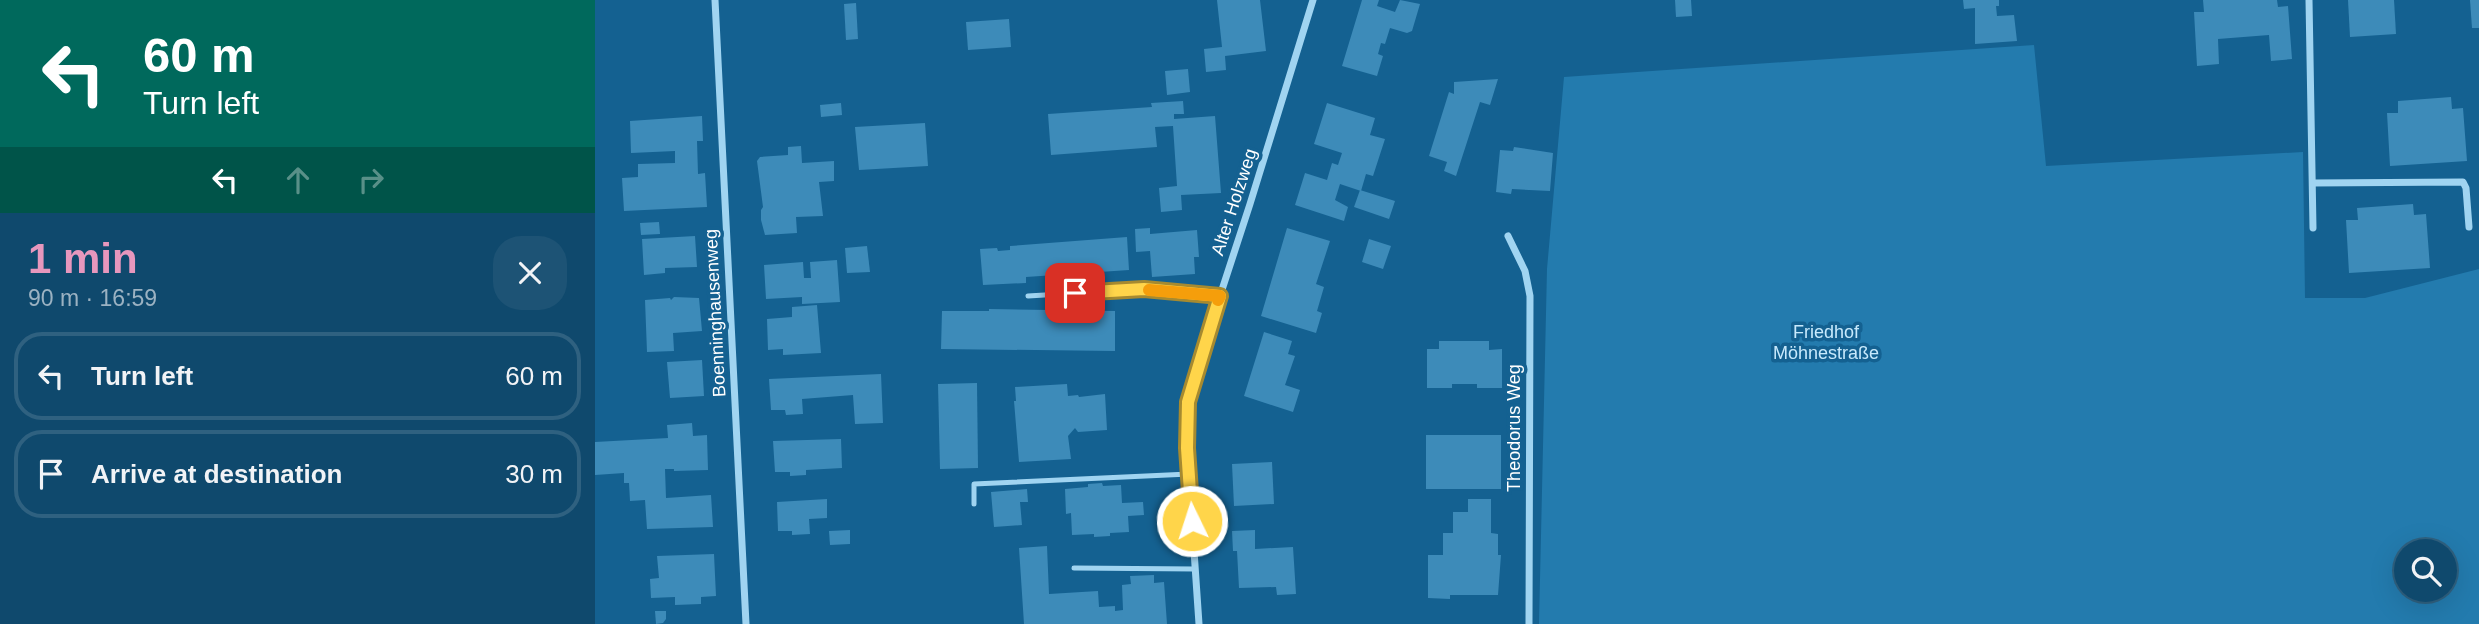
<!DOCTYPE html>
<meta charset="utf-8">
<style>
:root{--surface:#0f496d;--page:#1d5375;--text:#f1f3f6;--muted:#9bb2c2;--line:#2f6180;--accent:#e797bd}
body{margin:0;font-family:Arial,sans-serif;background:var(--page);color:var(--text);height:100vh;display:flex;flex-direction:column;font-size:26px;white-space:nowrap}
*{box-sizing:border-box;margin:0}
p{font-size:23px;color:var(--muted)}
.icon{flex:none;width:38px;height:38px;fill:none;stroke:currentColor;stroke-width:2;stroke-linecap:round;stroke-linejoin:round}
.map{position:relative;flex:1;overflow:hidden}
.panel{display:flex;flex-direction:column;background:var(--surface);width:595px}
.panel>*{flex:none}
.hud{background:#00695c;color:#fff;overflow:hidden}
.tools{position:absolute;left:1799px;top:539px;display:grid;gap:14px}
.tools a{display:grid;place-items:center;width:63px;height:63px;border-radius:50%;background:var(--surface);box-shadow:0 7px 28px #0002,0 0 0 2px var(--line);font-size:35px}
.pin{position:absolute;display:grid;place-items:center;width:60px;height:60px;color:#fff;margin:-30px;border-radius:14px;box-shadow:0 4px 10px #0006}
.me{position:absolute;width:77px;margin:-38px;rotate:356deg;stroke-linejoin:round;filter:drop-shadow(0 0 5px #0008)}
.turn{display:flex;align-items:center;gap:24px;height:147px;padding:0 28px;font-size:32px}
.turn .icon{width:91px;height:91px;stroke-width:2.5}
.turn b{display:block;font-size:49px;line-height:60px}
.lanes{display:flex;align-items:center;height:66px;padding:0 28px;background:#0003;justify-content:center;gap:35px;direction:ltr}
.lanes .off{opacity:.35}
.round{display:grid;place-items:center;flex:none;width:74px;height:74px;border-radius:28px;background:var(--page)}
.headline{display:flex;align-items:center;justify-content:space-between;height:119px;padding:0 28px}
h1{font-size:42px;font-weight:600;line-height:52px;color:var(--accent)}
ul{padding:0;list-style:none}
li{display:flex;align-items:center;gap:21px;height:88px;margin:0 14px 10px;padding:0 14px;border:4px solid var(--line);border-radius:28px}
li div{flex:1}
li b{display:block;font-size:26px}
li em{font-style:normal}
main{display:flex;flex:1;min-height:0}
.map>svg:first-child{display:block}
</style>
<main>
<section class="panel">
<div class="hud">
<div class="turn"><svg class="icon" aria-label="left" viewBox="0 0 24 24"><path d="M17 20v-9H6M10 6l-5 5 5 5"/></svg><div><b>60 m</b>Turn left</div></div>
<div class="lanes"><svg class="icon" aria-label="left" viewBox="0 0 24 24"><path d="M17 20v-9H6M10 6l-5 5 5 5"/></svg><svg class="icon off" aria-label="ahead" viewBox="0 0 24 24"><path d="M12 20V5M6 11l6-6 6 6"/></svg><svg class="icon off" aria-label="right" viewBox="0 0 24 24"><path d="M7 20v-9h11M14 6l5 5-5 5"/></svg></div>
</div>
<div class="headline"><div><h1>1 min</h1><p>90 m · 16:59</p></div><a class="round"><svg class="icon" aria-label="close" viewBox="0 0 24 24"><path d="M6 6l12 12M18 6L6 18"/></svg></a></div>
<ul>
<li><svg class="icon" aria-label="left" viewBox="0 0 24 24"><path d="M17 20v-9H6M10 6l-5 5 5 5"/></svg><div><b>Turn left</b></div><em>60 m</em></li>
<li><svg class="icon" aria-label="arrive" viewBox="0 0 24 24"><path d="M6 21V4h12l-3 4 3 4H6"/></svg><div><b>Arrive at destination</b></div><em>30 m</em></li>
</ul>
</section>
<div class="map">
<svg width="1884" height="624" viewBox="0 0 1884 624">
<rect width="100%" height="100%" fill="#146191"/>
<path fill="#237bae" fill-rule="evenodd" d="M1439 45 1451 166 1708 152 1710 298H1770L1884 269V624H944L952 269 969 77ZM1811 551H1850V590H1811Z"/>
<g fill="#3d8bb9">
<polygon points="622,0 665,0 671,51 630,56 631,70 611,72 609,49 627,47"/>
<polygon points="767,0 784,0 782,6 800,12 805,0 825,4 817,31 812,33 795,28 790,44 786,43 783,54 788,56 782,76 747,66"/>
<polygon points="1080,0 1096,0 1097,16 1081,17"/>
<polygon points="1368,0 1404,0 1404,6 1401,6 1402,16 1419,15 1422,41 1380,44 1380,8 1369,9"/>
<polygon points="1608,0 1682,0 1683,7 1693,6 1697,59 1676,61 1674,35 1623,39 1624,64 1602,66 1599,12 1609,12"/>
<polygon points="1753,0 1799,0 1801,34 1755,37"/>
<polygon points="1875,0 1884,0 1884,28 1877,28"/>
<polygon points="261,3 263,39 251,40 249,4"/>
<polygon points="414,19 416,47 373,50 371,22"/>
<polygon points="593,69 595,92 572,95 570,71"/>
<polygon points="903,79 895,105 885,102 861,176 849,171 852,162 834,156 854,92 859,94 859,82"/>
<polygon points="1856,97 1857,109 1868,108 1872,161 1795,166 1792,113 1803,113 1803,101"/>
<polygon points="588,101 589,114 579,114 579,119 620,116 626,193 586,195 587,210 566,212 564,188 582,186 578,126 560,127 562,147 456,155 453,114 557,107 556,103"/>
<polygon points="246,103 247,115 226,117 225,105"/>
<polygon points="732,103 780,118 775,135 790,139 778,176 771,174 766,191 745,184 740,200 753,207 749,221 700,205 710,173 732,180 737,163 743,165 747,153 719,144"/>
<polygon points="107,116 108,141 102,141 103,174 110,173 112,207 29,211 27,178 43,177 43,164 80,163 80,151 36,153 35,121"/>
<polygon points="330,123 333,166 264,170 260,127"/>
<polygon points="206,146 207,163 239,161 239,181 224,182 228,216 201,217 202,233 170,235 166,220 166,210 168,207 162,161 165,157 193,155 193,147"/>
<polygon points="919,147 958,153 955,191 917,189 916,194 901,192 905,150 918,151"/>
<polygon points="765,190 800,201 794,219 759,207"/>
<polygon points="1818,204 1819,215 1831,214 1835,268 1754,273 1751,220 1763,220 1762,208"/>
<polygon points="64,222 65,234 46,235 45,223"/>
<polygon points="555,228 555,234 602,230 604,257 599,257 600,274 557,277 555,251 541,252 540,229"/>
<polygon points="692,228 735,241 721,284 729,287 722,311 727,313 721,333 666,316"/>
<polygon points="100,236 102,267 70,268 70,273 49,275 47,239"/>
<polygon points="532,237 534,270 431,277 431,283 388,285 385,249 402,248 403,251 415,250 415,246"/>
<polygon points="774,239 796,246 788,269 767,262"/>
<polygon points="272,246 275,272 252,273 250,248"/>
<polygon points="242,260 245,302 207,304 207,297 171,299 169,265 208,262 209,278 216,278 215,262"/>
<polygon points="79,297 104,298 107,331 78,333 79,351 52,352 50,300 75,298 76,300"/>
<polygon points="222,305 226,353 188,355 188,349 173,350 172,319 197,317 197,307"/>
<polygon points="394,309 520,311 520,351 346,349 347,311 394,311"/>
<polygon points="669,332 697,341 693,354 700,356 690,385 705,390 698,412 649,396"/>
<polygon points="844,341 894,341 894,350 907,349 907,388 882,388 882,384 857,384 857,388 832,388 832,349 844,349"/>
<polygon points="107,360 109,396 75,398 72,362"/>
<polygon points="286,374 288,423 260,424 258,395 207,399 208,414 191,415 190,410 176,410 174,379"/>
<polygon points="382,383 383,468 345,469 343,384"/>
<polygon points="472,384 473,396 483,395 484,397 510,394 512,430 483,432 480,428 473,436 476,459 424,462 419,401 421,401 420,387"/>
<polygon points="97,423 98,436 112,435 113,470 79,471 79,469 70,469 71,498 116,495 118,527 52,529 50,500 35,501 34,483 29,483 29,473 0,475 0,442 73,438 72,425"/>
<rect x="831" y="435" width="75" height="54"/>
<polygon points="246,439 247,468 211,470 211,475 195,476 195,472 180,472 178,441"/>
<polygon points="677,462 679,504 639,506 637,464"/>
<polygon points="507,483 508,486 526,485 527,503 548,502 549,515 533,516 534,532 515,533 515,536 499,537 499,534 477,535 476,513 471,514 470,489 493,487 493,484"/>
<polygon points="432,489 433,502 425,502 427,525 399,527 396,492"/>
<polygon points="232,499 232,518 214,519 215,534 197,535 197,531 183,531 182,502"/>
<polygon points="873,499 896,499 896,533 903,534 903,555 906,555 903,595 855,595 855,599 833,598 833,555 848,555 848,533 858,533 858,512 873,512"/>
<polygon points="255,530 255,544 235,545 234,531"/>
<polygon points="660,530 660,549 698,547 701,594 682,595 681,587 644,588 642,551 638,551 637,531"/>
<polygon points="452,546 454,594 503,591 504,607 520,606 520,611 528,610 527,585 536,584 535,576 559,575 559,583 569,582 572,624 429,624 424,548"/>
<polygon points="119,554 121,596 106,597 106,604 80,605 80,597 56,598 55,579 64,578 62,556"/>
<polygon points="60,611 71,611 71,619 68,623 61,624"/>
</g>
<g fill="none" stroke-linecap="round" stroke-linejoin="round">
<g stroke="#a0d4f1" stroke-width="5">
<polyline points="433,296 549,289 625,296"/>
<polyline points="379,504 379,484 594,474"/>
<polyline points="479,568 600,569"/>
</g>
<g stroke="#a0d4f1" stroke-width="7">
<polyline points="120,0 151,624"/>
<polyline points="1714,0 1718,228"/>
<polyline points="1718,183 1868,182 1871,188 1874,227"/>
<polyline points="913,236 930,271 935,296 934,624"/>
<polyline points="604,624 592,448 593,402 607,351 655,204 718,0"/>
</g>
</g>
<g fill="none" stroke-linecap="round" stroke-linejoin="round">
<g stroke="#a68a30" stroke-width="18">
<polyline id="route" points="480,293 549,289 625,296 593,402 592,448 597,521"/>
</g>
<use href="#route" stroke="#ffd54a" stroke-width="12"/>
<polyline stroke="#f59e0b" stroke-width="12" points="554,290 625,296 623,300"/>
</g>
<g text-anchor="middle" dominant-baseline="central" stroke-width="7" stroke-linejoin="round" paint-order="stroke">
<g font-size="18" fill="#fff" stroke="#146191">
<text transform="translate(639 202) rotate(-72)">Alter Holzweg</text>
<text transform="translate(120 313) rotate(-93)">Boenninghausenweg</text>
<text transform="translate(919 428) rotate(-90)">Theodorus Weg</text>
</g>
<g font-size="18" fill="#c7e9fc" stroke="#146191">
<text x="1231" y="332">Friedhof<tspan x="1231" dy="21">Möhnestraße</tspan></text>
</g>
</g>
</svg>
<div class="tools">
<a><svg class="icon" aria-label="search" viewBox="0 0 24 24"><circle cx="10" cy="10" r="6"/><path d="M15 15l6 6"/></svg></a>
</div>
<div class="pin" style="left:480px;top:293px;background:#d93025"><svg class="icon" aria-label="arrive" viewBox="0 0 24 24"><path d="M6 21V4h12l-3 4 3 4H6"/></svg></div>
<svg class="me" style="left:597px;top:521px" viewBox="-20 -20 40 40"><circle r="17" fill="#ffd54a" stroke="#fff" stroke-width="3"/><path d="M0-11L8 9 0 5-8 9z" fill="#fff"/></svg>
</div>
</main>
